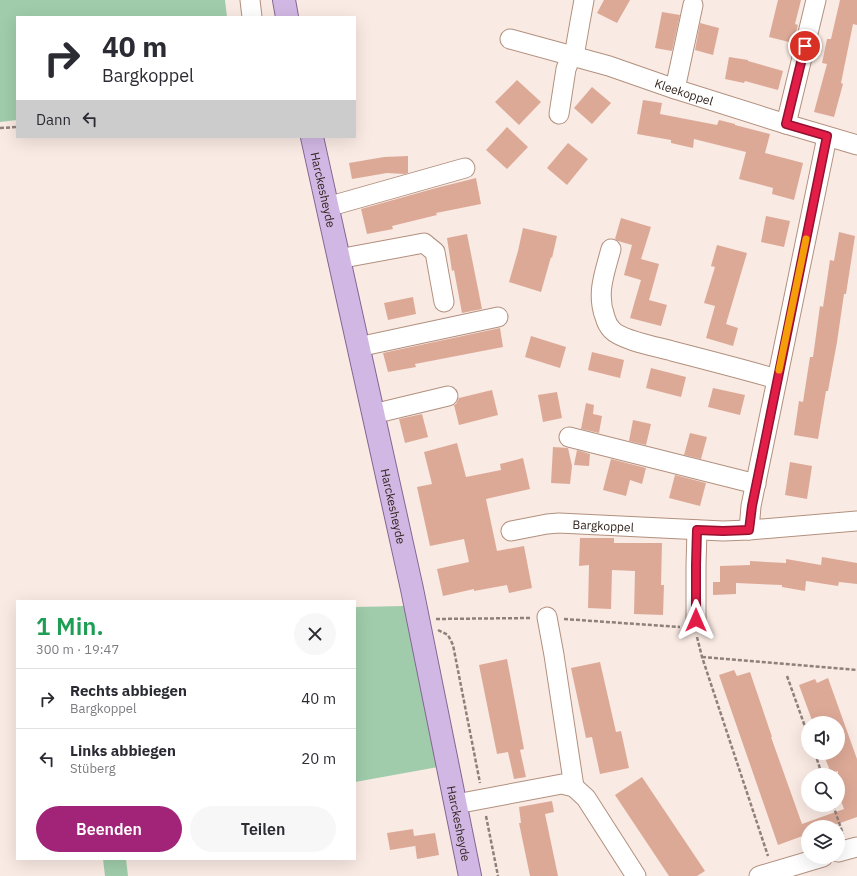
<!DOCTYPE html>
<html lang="de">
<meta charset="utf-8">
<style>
:root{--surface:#fff;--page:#f7f7f7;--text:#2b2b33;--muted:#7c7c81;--line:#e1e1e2;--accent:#a12478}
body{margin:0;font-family:"IBM Plex Sans",sans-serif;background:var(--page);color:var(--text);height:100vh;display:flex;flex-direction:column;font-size:15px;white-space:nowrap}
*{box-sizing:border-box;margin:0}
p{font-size:13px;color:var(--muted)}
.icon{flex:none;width:22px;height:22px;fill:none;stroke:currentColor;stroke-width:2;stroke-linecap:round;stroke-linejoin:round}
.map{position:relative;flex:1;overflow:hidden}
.drawer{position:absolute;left:16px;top:600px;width:340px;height:260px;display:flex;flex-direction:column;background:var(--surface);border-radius:0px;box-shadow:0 4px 16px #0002}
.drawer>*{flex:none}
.hud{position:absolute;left:16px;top:16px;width:340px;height:122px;border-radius:0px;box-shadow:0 4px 16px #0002;background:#fff;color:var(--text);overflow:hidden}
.fabs{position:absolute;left:801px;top:716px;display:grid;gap:8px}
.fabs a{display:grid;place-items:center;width:44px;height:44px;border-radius:50%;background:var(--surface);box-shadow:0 4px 16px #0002;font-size:20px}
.pin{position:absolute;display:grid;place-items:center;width:34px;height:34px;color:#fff;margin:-17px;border:2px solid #fff;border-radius:50%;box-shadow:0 1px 4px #0007}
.me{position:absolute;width:44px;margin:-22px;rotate:0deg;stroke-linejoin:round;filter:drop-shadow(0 0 3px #0008)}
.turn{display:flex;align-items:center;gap:14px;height:84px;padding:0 20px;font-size:18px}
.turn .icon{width:52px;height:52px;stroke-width:2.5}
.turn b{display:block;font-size:28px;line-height:34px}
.then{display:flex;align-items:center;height:38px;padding:0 20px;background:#0003;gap:8px;font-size:15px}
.round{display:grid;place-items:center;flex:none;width:42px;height:42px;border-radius:21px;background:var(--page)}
.headline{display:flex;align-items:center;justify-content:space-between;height:68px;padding:0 20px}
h1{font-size:24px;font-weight:600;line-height:30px;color:#1e9e55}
.cta{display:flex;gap:8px;margin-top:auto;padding:8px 20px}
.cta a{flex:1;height:46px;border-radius:24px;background:var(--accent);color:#fff;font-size:16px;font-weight:600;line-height:46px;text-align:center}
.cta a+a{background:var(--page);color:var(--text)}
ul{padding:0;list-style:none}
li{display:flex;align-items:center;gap:12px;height:60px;padding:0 20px;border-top:1px solid var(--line)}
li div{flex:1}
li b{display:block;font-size:15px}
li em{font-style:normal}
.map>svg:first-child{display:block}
</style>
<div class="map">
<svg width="857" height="876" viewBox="0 0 857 876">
<rect width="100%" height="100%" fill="#f9eae3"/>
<g fill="#a0ccab">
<polygon points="0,0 225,0 227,17 17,17 17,120 0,122"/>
<polygon points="404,606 438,767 355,782 355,607"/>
<polygon points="103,859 126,859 128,876 105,876"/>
</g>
<g fill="#dda997">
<polygon points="604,0 630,0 617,23 597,13"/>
<polygon points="778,0 801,0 795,24 798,25 793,43 769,37"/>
<polygon points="840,0 857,0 857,25 853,24 841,83 843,84 834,117 814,112 827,64 822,63 827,39 831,39"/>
<polygon points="662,12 680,15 672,51 655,48"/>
<polygon points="700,23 719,28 713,55 695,50"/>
<polygon points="729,57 748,60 748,61 783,71 778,90 745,81 744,83 725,79"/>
<polygon points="517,80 541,102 519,125 495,102"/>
<polygon points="592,87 611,103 592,124 574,108"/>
<polygon points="643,100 662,103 660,114 717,125 719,120 735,124 735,125 770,134 765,153 803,163 794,200 772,194 773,188 739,179 746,152 694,139 693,148 671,143 671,140 637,134"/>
<polygon points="507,127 528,147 507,169 486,150"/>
<polygon points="568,143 588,159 567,185 547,168"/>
<polygon points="408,156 408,173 405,174 387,173 352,179 349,163 384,157"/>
<polygon points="476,178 481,204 436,213 437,215 392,226 393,229 367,234 361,209 436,188"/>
<polygon points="766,216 790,221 784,247 761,242"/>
<polygon points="621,218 651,227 641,259 659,264 649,300 667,305 661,326 630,318 641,280 624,275 632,245 618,241 615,239"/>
<polygon points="523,228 557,236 552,258 551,257 541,292 509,282 518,251"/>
<polygon points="839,232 855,236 846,294 844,294 837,342 828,391 826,391 818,439 794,435 799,401 803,402 810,357 813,357 820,306 823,307 830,260 834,261"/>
<polygon points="467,234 482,309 462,313 454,270 452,271 447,238"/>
<polygon points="717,245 747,253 726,324 738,328 733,346 706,338 715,306 704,303 715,267 711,266"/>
<polygon points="413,297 416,314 388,320 384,303"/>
<polygon points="500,328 503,347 415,364 416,367 388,372 383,353"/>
<polygon points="531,336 566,347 560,368 525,357"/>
<polygon points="592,352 624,360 620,378 588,370"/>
<polygon points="651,368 686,377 681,397 646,388"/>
<polygon points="713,388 745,395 740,415 708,407"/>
<polygon points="492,390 498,415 459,425 454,405 456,404 459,398"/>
<polygon points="557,392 562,418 543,422 538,395"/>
<polygon points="586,403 594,405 593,414 602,416 599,433 581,429"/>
<polygon points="422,414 428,437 405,443 399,419"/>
<polygon points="633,420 651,424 646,445 629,441"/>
<polygon points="690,433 707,437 701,459 684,455"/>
<polygon points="457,443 466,477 501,470 500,464 523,458 530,489 486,499 497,551 524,546 532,588 509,593 507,585 474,591 474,589 443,596 437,569 469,562 464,539 430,546 417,487 432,484 424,452"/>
<polygon points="553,447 568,448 572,466 570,484 551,483"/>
<polygon points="577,450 590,454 589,466 574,465"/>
<polygon points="611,459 646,468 642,484 630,480 626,496 603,490"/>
<polygon points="790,462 812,466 807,499 785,495"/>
<polygon points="675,475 706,483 700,506 669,498"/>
<polygon points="580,538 614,538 614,543 662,543 661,585 664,585 663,615 634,614 635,571 612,570 611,609 588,608 589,565 579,566"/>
<polygon points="822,557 857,563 857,584 839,582 838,586 806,581 805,591 782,587 782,585 736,583 736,594 713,595 713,582 720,582 720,566 750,565 750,561 786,563 786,559 821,565"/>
<polygon points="507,659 524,749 520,750 526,777 514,779 508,752 497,754 479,665"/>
<polygon points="600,662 616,732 621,731 629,768 600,774 592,737 586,738 571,668"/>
<polygon points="734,670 737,676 750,672 772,737 771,737 802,824 844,809 838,793 838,771 831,773 823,753 838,753 838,723 813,723 799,685 815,679 817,683 828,678 857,759 857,817 829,827 808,827 808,834 778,845 719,675"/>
<polygon points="642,777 705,871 697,876 669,876 615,795"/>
<polygon points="552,801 554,812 545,814 558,876 530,876 519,823 521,823 519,807"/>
<polygon points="413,829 414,836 435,833 439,855 417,859 415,844 415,846 390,850 387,833"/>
</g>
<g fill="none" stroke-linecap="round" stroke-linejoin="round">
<g stroke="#b2907e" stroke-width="21">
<g id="minor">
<polyline points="250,0 252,17"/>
<path id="s1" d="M510 39 609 66 675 89 786 124 857 145"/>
<polyline points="574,56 580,22 584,0"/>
<polyline points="675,89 693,5"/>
<polyline points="559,114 566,69 571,56"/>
<polyline points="786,124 816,0"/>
<polyline points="327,207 465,168"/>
<path d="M611 249C605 272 596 293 605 317 606 321 609 327 612 330 621 340 658 347 672 351 707 360 742 369 777 379"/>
<polyline points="338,259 424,243 435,252 444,302"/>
<polyline points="358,347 498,317"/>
<polyline points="373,414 448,396"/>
<polyline points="569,437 756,484"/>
<polyline points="749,530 751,506 827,137"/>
<path id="s2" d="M511 531 547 524 559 523 723 531 749 530 857 521"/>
<polyline points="547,617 554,655 574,787"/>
<polyline points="696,620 696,565 697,530"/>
<polyline points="456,804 562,784 574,787 586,798 636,876"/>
<polyline points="838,852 857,847"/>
<polyline points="759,876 823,857"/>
</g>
</g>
<g stroke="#856593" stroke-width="24">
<g id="major">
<polyline points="284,0 287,17"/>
<path id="s3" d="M312 137 412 589 470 876"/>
</g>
</g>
<g stroke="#8f817a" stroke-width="2.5" stroke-dasharray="4 2" stroke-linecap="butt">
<polyline points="0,128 17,127"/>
<polyline points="436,619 531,618"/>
<polyline points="564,619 680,627"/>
<polyline points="438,630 448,635 453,645 480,783"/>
<polyline points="697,637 702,657 768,856"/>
<polyline points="702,657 857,670"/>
<polyline points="787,676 808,735"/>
<polyline points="815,753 822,775"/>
<polyline points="833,805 843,834"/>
<polyline points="486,816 498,876"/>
</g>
<use href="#minor" stroke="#fff" stroke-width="19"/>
<use href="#major" stroke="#d1b8e4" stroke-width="22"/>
</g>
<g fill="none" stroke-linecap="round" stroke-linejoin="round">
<g stroke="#92132f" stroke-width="10">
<polyline id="route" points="696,620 696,565 697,530 723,531 749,530 752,506 827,136 786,124 805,46"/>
</g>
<use href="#route" stroke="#e11d48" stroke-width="7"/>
<polyline stroke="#f59e0b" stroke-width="7" points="779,370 806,239"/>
</g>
<g text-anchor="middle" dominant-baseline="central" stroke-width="3" stroke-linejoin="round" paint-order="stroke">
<g font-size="12" fill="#32241e" stroke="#f9eae3">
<text stroke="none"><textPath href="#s1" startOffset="182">Kleekoppel</textPath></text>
<text stroke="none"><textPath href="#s3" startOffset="54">Harckesheyde</textPath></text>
<text stroke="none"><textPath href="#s3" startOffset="378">Harckesheyde</textPath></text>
<text stroke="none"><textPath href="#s2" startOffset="93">Bargkoppel</textPath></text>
<text stroke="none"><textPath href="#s3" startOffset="702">Harckesheyde</textPath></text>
</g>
</g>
</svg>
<div class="fabs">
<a><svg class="icon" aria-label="sound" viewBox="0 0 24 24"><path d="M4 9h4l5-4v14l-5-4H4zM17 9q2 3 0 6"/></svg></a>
<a><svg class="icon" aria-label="search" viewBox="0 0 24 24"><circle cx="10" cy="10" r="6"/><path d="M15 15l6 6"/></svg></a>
<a><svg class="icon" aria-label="layers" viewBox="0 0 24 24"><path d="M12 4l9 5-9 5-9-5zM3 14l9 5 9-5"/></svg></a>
</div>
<div class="pin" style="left:805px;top:46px;background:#d93025"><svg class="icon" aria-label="arrive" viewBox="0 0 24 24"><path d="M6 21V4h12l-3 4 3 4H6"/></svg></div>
<svg class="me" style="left:696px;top:620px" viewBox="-20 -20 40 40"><path d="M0-17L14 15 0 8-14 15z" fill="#e11d48" stroke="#fff" stroke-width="4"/></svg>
<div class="hud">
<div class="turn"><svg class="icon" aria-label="right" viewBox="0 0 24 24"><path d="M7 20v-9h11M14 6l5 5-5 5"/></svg><div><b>40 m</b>Bargkoppel</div></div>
<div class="then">Dann<svg class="icon" aria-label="left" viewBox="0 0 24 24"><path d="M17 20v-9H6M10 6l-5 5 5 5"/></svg></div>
</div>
<section class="drawer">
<div class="headline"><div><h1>1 Min.</h1><p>300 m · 19:47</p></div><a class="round"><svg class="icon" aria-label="close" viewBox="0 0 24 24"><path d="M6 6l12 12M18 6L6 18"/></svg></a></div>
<ul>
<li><svg class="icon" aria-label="right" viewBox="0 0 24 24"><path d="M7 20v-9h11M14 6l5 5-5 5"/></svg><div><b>Rechts abbiegen</b><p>Bargkoppel</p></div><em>40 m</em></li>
<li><svg class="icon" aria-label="left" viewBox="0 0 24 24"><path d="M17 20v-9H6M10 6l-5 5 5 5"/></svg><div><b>Links abbiegen</b><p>Stüberg</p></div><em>20 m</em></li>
</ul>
<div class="cta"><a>Beenden</a><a>Teilen</a></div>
</section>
</div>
